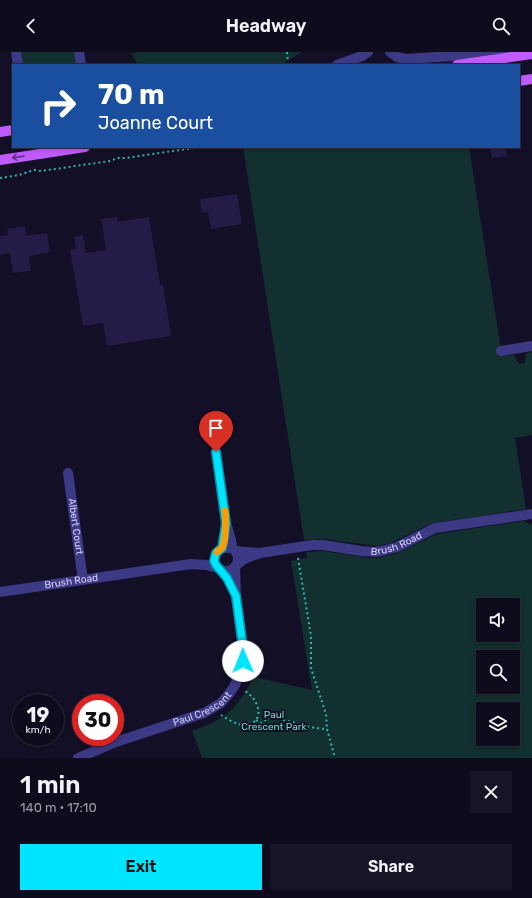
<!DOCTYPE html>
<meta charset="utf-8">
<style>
:root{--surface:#0e0b1c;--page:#171425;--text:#f1f3f6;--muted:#9b9ba3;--line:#2e2b3b;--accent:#00e5ff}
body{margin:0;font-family:Rubik,sans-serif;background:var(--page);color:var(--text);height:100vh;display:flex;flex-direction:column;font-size:15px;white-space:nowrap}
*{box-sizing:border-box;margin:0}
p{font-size:13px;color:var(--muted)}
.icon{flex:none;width:22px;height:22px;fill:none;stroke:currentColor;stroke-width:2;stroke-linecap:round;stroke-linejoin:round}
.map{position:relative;height:706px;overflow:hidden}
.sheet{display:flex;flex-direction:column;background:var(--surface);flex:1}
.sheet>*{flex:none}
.hud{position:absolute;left:12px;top:12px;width:508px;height:84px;border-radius:0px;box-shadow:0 2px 6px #0003,0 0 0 1px var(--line);background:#1a4fa0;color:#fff;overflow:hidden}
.tools{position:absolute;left:476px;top:546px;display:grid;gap:8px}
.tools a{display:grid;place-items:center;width:44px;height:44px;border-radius:0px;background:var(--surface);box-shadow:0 2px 6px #0003,0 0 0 1px var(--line);font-size:20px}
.speed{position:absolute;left:12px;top:642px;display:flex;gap:8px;font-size:20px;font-weight:700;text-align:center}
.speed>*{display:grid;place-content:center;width:52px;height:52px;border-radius:50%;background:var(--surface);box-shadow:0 2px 6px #0003,0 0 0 1px var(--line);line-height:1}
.speed small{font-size:10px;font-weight:400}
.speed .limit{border:6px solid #d22;background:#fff;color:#111}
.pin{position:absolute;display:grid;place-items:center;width:34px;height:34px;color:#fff;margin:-41px -17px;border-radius:50% 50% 50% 0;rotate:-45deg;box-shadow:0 0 4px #0007}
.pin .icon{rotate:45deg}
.me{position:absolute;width:44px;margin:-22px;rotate:359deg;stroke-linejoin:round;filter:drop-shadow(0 0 3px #0008)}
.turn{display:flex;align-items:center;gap:14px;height:84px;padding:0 20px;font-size:18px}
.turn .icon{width:52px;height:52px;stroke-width:2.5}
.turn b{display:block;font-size:28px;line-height:34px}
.round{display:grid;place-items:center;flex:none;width:42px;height:42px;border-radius:0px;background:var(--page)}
.summary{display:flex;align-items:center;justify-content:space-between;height:68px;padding:0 20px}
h1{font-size:24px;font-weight:600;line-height:30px}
.action{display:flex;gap:8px;margin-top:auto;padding:8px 20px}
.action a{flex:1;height:46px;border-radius:0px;background:var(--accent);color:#111;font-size:16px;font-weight:600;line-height:46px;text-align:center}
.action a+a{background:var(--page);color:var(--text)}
header{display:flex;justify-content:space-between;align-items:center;height:52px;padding:0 20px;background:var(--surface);font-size:18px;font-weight:600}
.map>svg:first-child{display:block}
</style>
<header><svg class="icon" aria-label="back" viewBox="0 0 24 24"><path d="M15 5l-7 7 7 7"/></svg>Headway<svg class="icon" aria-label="search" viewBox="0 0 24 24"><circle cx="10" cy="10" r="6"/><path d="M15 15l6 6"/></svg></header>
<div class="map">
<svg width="532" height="706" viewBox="0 0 532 706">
<rect width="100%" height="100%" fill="#130f26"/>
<g fill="#12302f" fill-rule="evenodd">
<polygon points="21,0 79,0 81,13 22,13"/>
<polygon points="139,0 302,0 280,13 138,13 131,1"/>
<polygon points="243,95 469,95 502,304 514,303 519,312 525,311 526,301 532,300 532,383 515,386 526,457 432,471 391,491 376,494 324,487 304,488"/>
<path d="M524 469 532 473V706H202L192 679C227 667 236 657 254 625L312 638 291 509 307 506 306 500 323 499 369 506H377L394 502 437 482ZM483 553H513V583H483ZM483 605H513V635H483ZM483 657H513V687H483Z"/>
</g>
<g fill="#241b47">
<polygon points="490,95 505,95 507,104 492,106"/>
<polygon points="237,142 242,172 211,177 208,160 202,161 200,147"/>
<polygon points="117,165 118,170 149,165 160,233 163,232 171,284 107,294 103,271 83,274 70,198 76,197 74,185 83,183 86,201 106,198 101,167"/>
<polygon points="25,174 26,184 47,181 50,200 29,204 31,219 13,221 10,201 0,203 0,184 8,183 7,177"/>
</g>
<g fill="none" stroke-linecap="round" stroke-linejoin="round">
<g stroke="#2fb8b0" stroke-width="2" stroke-dasharray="2 3" stroke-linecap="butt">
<polyline points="287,0 288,10"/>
<polyline points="0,126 19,123 34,118 41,119 110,109 118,106 126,106 200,95"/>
<polyline points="298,506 311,584 311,616 326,662 327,677"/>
<path d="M221 663C226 666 232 670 238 672 265 677 263 650 245 639"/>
<polyline points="256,668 261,671 268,666 272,665 315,676 327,677 335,706"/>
</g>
<g stroke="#3d3a85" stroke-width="10">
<polyline points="16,0 18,13"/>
<polyline points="79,0 81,13"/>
<polyline points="390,0 397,5 406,7 516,0"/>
<polyline points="337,13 362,4 368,0"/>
<polyline points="501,299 532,294"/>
<polyline points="216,400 226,471 231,488 232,496"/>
<path id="s1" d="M68 421 83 528"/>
<path id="s2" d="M235 499 260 501 312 493H323L361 499 375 500 386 498 397 495 435 476 532 462"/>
<path d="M237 512C239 506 238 500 232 496H222C212 502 211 517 225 519 227 519 229 519 231 518 234 516 235 514 238 512 243 507 251 504 258 502"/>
<path id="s3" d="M0 540 191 512 206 513 218 516"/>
<path id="s4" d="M78 706 116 690 204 661 221 651 229 642 235 633 240 621 243 599 236 544 235 515"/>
</g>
<g stroke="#c25bff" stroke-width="10">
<polyline points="457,13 532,2"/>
<polyline points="519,29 532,27"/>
<polyline points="0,80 13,78"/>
<polyline points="0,108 85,95"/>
</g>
</g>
<defs><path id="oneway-shaft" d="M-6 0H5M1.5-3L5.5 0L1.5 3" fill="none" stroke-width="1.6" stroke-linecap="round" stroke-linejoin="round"/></defs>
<use stroke="#623188" href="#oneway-shaft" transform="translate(18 105) rotate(172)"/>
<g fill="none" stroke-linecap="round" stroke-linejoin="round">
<g stroke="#0095a6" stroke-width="10">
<polyline id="route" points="216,400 226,471 222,496 216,501 214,509 216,513 227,526 236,544 242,588 243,609"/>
</g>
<use href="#route" stroke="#00e5ff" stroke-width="7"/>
<path stroke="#f59e0b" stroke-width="7" d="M217 500C218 498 220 498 222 496 226 490 226 467 225 459"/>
</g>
<g text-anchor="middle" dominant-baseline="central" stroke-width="4" stroke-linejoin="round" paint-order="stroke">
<g font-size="10" fill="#d9d4ff" stroke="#130f26">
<text stroke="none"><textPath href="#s1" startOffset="54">Albert Court</textPath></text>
<text stroke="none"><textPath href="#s2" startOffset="164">Brush Road</textPath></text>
<text stroke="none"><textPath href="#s3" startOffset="72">Brush Road</textPath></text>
<text stroke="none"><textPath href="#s4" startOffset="134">Paul Crescent</textPath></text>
</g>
<g font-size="10" fill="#5fe0c0" stroke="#130f26">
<text x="274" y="663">Paul<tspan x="274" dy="12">Crescent Park</tspan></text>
</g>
</g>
</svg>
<div class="tools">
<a><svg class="icon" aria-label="sound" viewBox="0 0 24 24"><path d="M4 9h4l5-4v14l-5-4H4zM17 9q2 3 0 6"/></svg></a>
<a><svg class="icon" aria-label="search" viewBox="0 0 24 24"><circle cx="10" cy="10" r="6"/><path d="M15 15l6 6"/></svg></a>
<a><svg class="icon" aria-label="layers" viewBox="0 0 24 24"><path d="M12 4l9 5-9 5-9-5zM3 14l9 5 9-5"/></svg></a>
</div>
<div class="speed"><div>19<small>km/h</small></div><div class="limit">30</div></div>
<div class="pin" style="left:216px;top:400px;background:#d93025"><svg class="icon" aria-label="arrive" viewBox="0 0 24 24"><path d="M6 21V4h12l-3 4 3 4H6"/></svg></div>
<svg class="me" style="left:243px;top:609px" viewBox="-20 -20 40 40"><circle r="19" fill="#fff"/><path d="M0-13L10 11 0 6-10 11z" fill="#00e5ff"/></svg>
<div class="hud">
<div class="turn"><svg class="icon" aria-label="right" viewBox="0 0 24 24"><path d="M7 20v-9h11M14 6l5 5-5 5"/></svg><div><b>70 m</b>Joanne Court</div></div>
</div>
</div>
<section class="sheet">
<div class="summary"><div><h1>1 min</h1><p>140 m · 17:10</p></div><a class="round"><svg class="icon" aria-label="close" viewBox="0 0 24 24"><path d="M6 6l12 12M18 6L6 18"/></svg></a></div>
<div class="action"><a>Exit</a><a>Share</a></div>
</section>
